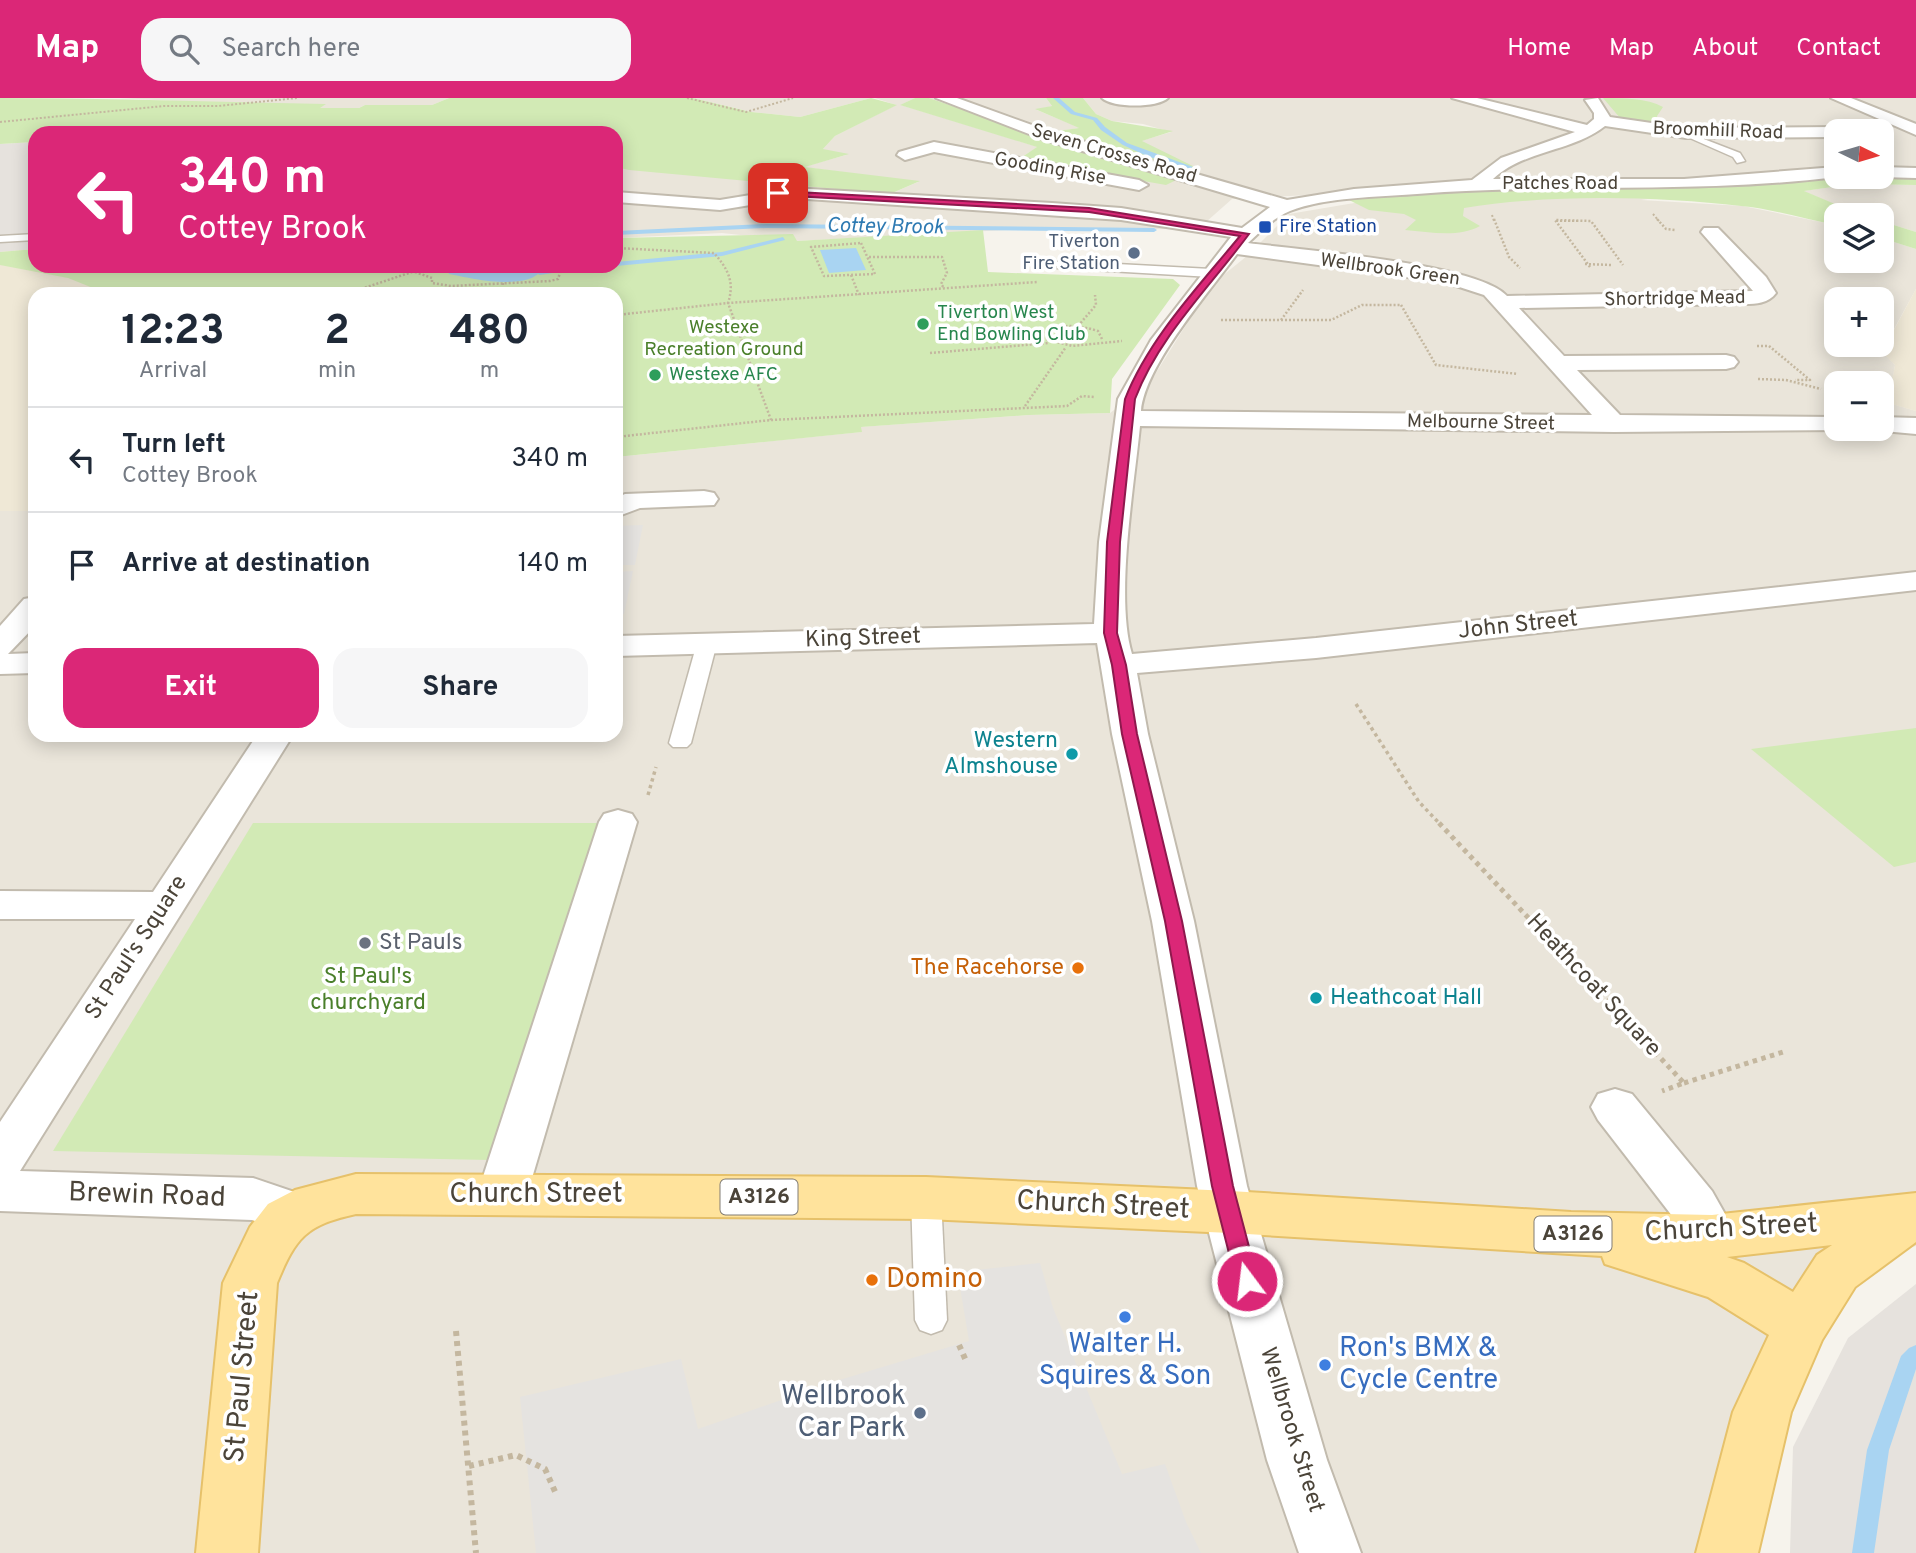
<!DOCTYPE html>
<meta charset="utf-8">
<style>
:root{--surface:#fff;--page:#f6f6f7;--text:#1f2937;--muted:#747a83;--line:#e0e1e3;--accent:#db2777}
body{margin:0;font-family:Overpass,sans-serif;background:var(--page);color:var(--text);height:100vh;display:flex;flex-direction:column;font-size:26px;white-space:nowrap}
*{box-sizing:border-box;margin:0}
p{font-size:23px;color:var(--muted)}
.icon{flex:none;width:38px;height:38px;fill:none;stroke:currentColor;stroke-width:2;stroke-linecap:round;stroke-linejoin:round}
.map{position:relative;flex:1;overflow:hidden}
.side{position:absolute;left:28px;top:189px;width:595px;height:455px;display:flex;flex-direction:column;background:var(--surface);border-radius:21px;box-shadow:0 4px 18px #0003}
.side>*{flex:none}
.hud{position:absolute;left:28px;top:28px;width:595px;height:147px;border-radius:21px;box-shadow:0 4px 18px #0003;background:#db2777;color:#fff;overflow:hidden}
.needle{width:46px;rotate:95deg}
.controls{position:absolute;left:1824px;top:21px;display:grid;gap:14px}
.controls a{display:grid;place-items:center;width:70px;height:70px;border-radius:14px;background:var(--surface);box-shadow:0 4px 18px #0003;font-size:35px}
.pin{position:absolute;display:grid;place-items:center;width:60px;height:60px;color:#fff;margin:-30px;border-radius:14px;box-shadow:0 4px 10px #0006}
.me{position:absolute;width:77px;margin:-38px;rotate:345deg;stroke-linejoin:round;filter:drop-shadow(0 0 5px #0008)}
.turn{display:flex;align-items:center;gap:24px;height:147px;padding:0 35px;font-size:32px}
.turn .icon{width:91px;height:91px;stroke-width:2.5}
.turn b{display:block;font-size:49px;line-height:60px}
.eta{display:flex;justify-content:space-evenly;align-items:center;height:119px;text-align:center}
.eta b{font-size:42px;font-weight:700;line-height:49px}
.button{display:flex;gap:14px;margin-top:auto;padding:14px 35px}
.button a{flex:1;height:80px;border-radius:21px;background:var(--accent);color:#fff;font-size:28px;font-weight:700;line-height:80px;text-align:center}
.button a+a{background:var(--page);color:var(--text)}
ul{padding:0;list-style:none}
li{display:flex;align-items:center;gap:21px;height:105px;padding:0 35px;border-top:2px solid var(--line)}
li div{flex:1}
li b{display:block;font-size:26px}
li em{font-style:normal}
header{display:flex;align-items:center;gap:42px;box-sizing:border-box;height:98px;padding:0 35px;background:var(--accent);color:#fff}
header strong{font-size:33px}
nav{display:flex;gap:38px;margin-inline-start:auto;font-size:24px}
.search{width:490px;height:63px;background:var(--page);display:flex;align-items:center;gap:18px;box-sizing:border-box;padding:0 24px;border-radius:21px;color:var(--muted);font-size:26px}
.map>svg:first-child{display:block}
</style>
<header>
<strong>Map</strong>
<div class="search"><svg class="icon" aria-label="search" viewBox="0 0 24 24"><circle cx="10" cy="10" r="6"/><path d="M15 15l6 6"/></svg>Search here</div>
<nav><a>Home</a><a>Map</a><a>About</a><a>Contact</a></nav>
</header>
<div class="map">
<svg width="1916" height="1455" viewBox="0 0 1916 1455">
<rect width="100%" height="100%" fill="#f6f3ec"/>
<g fill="#eae5da" fill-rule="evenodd">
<polygon points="120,0 449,0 432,7 365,7 359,10 319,10 324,6 229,6"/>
<polygon points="693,0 871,0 800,19 751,14"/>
<path d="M875 0H915L901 7 1038 49 1020 60 1141 43 1171 34 1143 26 1112 23 1096 16 1083 0H1916V71H1881V33H1836V72L1641 102 1743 108 1836 127V163H1881V140L1916 151V191L1882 253 1895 267 1889 305 1916 313V1148L1802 1178 1698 1455H0V413H35V637H616V359L861 334 860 329 1029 317 1110 315 1149 286 1211 187 1247 158 1289 116 1372 102 1349 95 1232 101 1206 124 1174 131 1006 132 796 143 722 135 616 140V69L890 96 918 84 803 69 846 57 822 52 835 38 896 7ZM1836 201H1881V247H1836ZM1836 285H1881V331H1836Z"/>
<polygon points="929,0 1046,0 1052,8 1037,12 1080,30 1035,36"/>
<polygon points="1854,86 1916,87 1916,134 1881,123 1881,117 1853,115 1803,93"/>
</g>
<g fill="#e6e2dd">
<polygon points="35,44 35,151 0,154 0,46"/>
<polygon points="1916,1186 1916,1455 1790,1455 1793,1349 1848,1240"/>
</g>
<g fill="#efe8d6">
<polygon points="35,151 35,168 233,196 35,196 35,413 0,413 0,154"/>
<polygon points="1916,191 1916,313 1888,305 1895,267 1882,254"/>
</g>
<g fill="#d2eab5">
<path d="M0 0C109 0 217 4 326 6L320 10H359L365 7H432L449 0H693L751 14 800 19 871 0 897 7 835 38 823 51 849 56 805 69 920 83 890 96 629 72 616 69V35H383L367 32 292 35V31L241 35H35V44L0 46Z"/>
<polygon points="915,0 929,0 1035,36 1079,30 1035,11 1052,8 1046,0 1083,0 1096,16 1112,23 1173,33 1142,43 1199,71 1166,87 1019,61 1037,49 900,7"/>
<path d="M1603 0C1623 0 1647 0 1663 9L1657 18 1659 29 1621 21Z"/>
<path d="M1916 78V87L1854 86 1804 93 1861 117H1836V127C1805 121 1773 111 1741 108 1657 98 1548 96 1464 110L1463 118 1480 128C1458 140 1430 134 1405 132L1416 122 1404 116 1369 112 1349 102 1381 95Z"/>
<polygon points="1881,123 1916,134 1916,151 1881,140"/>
<polygon points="983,132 988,174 1173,181 1180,187 1112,281 1110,315 1029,317 861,329 862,334 616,359 616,196 108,196 68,180 0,167 0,154 35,151 35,168 616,168 616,140 793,136 797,143"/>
<polygon points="1916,630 1916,764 1894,769 1751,651"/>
<polygon points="253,725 600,725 490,1062 53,1053"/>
</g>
<g fill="#e5e3e0">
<polygon points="643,427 635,467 616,467 617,428"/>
<polygon points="633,473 624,516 616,516 616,474"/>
<polygon points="1040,1165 1053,1210 1122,1376 1165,1366 1186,1424 1201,1455 536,1455 520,1299 681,1261 698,1331 836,1283 969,1243 960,1189 966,1173"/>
</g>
<g fill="#a9d4f2">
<polygon points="856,150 866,172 829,175 820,152"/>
<path d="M483 169 542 172C526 194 470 180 449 176L447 172Z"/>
</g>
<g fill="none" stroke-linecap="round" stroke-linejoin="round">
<g fill="#a9d4f2" fill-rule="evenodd">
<polygon points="1053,0 1059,0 1075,14 1097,20 1105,29 1127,45 1193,69 1190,71 1149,59 1123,47 1101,32 1093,22 1071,16"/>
<polygon points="766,126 1154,130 1157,132 1154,134 766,130 616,137 616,133"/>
<polygon points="783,139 785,142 722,158 616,168 615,168 616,164 722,154"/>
<polygon points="387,168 422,168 451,172 447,174 391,170"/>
<polygon points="577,168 598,168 540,177 536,175"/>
<polygon points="1916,1247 1916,1271 1889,1352 1874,1455 1852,1455 1867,1352 1901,1258 1909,1250"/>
</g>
<g stroke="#c2bbae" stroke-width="3">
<g id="lane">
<polygon points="1683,33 1740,55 1745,63 1737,65 1733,59 1683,37"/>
<polygon points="35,136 35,142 0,144 0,138"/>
<polygon points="1061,163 1211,171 1217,175 1211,179 1057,170 1057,164"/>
<polygon points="707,539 717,545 691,645 687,649 673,649 669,645 697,545"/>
<polygon points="926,1088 937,1091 941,1100 947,1222 942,1232 931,1236 920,1232 915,1222 911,1100 915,1091"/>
</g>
</g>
<g stroke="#c2bbae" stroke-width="4">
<g id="street">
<path d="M936 0H957L1054 35 1287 102 1354 91 1472 82 1501 60 1575 34 1452 0H1477L1587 27 1594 21V15L1585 2 1598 0 1610 19 1686 30 1836 29 1843 33H1836V39L1686 40 1605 28C1572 54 1524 52 1493 81H1684L1836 69 1837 79C1697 96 1557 85 1417 96 1378 99 1326 99 1290 113 1273 120 1261 133 1248 145 1299 152 1477 165 1507 198L1753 193 1701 134 1704 130H1718L1766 179 1776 195C1767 207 1753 206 1739 206L1519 210 1564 258 1726 257 1734 259 1738 264 1734 269 1726 271 1577 272 1620 317 1836 319V331L1845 332 1614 334 1140 328C1134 390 1115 499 1132 556L1316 540 1916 474V492L1316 560 1137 575 1148 636 1194 823 1247 1088 1327 1362 1361 1455H1299L1267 1362 1197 1088 1152 823 1112 636 1097 545 616 558V538L1094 526 1099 444 1118 301 1151 242 1231 139 1121 122 792 100 720 112 616 104V94L720 102 792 90 1052 105 1121 110 1242 130 1270 109 1042 41ZM1237 156 1444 184 1484 197 1592 317 1141 313C1145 267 1210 193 1237 156Z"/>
<path d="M1102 0H1168C1157 10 1113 10 1102 0Z"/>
<polygon points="1831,0 1851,0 1916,26 1916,37"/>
<polygon points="934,44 1139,82 1148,87 1139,92 934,54 905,62 897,57 899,54"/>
<polygon points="1881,69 1916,70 1916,80 1880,79"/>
<polygon points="1881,319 1916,320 1916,336 1872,332 1881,331"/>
<polygon points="704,393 714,395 718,401 714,407 640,410 616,419 616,400 625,396"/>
<polygon points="35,499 35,528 8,556 35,555 35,575 0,576 0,528 24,501"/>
<polygon points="257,637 293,637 20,1073 253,1080 309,1099 317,1114 309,1129 291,1135 252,1122 0,1113 0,1024 135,821 0,821 0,793 153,794"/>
<polygon points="618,712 632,716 637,724 527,1097 520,1111 502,1117 484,1111 477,1097 599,724 604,716"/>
<polygon points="1615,991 1632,996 1712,1093 1738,1139 1730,1154 1712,1161 1694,1154 1676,1123 1598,1022 1591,1009 1598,996"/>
</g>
</g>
<g stroke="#e6c16a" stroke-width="4">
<path id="primary" d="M356 1076 926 1079 1230 1093 1571 1114 1712 1117 1916 1095V1144L1855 1189 1822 1242 1791 1314 1758 1455H1696L1733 1314 1769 1237 1708 1199 1605 1166 1602 1158 1230 1135 926 1121 356 1116C306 1127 296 1139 277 1185L258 1455H196L223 1185 250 1129 268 1106 295 1092ZM1832 1147 1817 1157 1793 1194 1744 1165 1727 1159Z"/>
</g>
<g stroke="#c4b79f" stroke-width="2" stroke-dasharray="2 2" stroke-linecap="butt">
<polyline points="687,0 746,14 793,0"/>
<polyline points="0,24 164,8 218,8 297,0"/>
<polyline points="1653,116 1659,123"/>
<polyline points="1492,117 1494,123"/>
<polyline points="1556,123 1580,123"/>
</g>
<g stroke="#c4b79f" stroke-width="2.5" stroke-dasharray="2 2" stroke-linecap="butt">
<polyline points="1494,121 1509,159 1520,170"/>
<polyline points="1657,121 1666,131 1675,132"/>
<polygon points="861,145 875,176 824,178 811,149"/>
<path d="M616 150 714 155C728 171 735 184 728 205L771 322"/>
<polyline points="869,159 942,159 947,175 941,186 944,190"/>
<polyline points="1585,166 1611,167"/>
<polyline points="1590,169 1555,122 1591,123 1623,167"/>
<polyline points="415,174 432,180 432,185 451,188 550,183 558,181 562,169 556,168"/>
<polyline points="851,177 859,197"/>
<polyline points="503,185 503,196"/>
<polyline points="346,196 430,168"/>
<polyline points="1401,207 1436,267 1518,276"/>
<polyline points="616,217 728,205 1037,184"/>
<polyline points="1221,222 1331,222 1362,207 1400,207"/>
<polyline points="1281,222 1303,192"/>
<polyline points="1078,228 1096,207 1095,197"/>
<path d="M1102 241 1098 233C1078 227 1061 225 1042 235V240L1072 248 1122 243"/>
<polyline points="1757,248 1769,248 1810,282 1795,282"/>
<polyline points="930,255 1049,245"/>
<polyline points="1758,281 1786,282 1821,291"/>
<polyline points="1025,308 1066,249"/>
<polyline points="616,339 771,322 1067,308 1082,298 1094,299"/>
</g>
<g stroke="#c4b79f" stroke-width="3.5" stroke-dasharray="3.5 3.5" stroke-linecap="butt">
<polyline points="1356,606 1419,704 1441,727"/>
<polyline points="648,697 656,669"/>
</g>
<g stroke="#c4b79f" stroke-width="5" stroke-dasharray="4.5 4.5" stroke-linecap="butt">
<polyline points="1439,725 1684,985 1662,993"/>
<polyline points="1684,985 1783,954"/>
</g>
<g stroke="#c4b79f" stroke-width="6" stroke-dasharray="5 5" stroke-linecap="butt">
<polyline points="456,1233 476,1455"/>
<polyline points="959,1247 967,1265"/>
<polyline points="469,1368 516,1357 545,1371 557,1398"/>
</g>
<use href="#lane" fill="#fff" fill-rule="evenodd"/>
<use href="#street" fill="#fff" fill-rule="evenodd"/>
<use href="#primary" fill="#ffe39c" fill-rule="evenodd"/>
</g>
<path fill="#db2777" stroke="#8e194d" stroke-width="2" d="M778 93 1089 110 1249 136C1210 189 1159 238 1135 301L1120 444 1117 535 1126 567 1137 636 1182 823 1233 1088 1258 1183 1255 1189 1247 1192 1239 1189 1236 1183 1212 1088 1165 823 1122 636 1112 567 1104 535 1107 444 1125 301C1149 240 1199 188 1240 138L1089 114 775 97Z"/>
<rect fill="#1a4fb4" stroke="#fff" stroke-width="2.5" x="1258" y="122" width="14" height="14" rx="3.5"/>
<g fill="#5c6f8a" stroke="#fff" stroke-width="2.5">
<circle cx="1134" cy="155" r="7"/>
<circle cx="920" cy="1315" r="7"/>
</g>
<g fill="#2e9e5b" stroke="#fff" stroke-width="2.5">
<circle cx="923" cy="226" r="7"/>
<circle cx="655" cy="277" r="7"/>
</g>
<g fill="#0f9aa8" stroke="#fff" stroke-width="2.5">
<circle cx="1072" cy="656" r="7"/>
<circle cx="1316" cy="900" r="7"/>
</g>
<circle fill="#6b7280" stroke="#fff" stroke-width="2.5" cx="365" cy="845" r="7"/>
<g fill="#e8710a" stroke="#fff" stroke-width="2.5">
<circle cx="1078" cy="870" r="7"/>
<circle cx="872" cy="1182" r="7"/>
</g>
<g fill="#3f7fe0" stroke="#fff" stroke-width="2.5">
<circle cx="1125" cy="1219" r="7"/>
<circle cx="1325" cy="1267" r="7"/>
</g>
<g text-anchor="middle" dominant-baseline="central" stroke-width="7" stroke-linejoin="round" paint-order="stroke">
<g font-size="19" fill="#4b4439" stroke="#fff">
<text transform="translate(1718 33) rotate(2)">Broomhill Road</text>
<text transform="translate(1114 56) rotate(16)">Seven Crosses Road</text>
<text transform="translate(1050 71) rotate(10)">Gooding Rise</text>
<text x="1560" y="86">Patches Road</text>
<text transform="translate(1390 172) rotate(8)">Wellbrook Green</text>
<text transform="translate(1675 201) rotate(-1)">Shortridge Mead</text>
<text transform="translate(1481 325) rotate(1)">Melbourne Street</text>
</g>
<g font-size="19" fill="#164399" stroke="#fff" text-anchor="start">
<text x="1279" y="129">Fire Station</text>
</g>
<g font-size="19" fill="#4e5e75" stroke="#fff" text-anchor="end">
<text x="1120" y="144">Tiverton<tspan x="1120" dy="22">Fire Station</tspan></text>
</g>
<g font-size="19" fill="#27864d" stroke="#fff" text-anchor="start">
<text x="937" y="215">Tiverton West<tspan x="937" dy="22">End Bowling Club</tspan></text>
<text x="669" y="277">Westexe AFC</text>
</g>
<g font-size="19" fill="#4a7f2a" stroke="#fff">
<text x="724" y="230">Westexe<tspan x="724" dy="22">Recreation Ground</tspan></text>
</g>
<g font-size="21" font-style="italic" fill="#2e7ab2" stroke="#fff">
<text transform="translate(885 129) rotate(1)">Cottey Brook</text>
</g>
<g fill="#fff" stroke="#817c74" stroke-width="2">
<rect x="720.5" y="1081.5" width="77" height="35" rx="5"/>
<rect x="1534.5" y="1118.5" width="77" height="35" rx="5"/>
</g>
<g font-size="21" font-weight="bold" fill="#4b4439">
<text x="759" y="1099">A3126</text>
<text x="1573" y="1136">A3126</text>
</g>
<g font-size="23" fill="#4b4439" stroke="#fff">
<text transform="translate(1518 528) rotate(-6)">John Street</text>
<text transform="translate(863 541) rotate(-2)">King Street</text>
<text transform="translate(137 850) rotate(-57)">St Paul's Square</text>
<text transform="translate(1593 888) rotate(47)">Heathcoat Square</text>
<text transform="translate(1291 1332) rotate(73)">Wellbrook Street</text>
</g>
<g font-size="23" fill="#0d838f" stroke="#fff" text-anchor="end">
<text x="1058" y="643">Western<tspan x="1058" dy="26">Almshouse</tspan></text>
<text x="1330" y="900" text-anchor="start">Heathcoat Hall</text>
</g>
<g font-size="23" fill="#5b616d" stroke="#fff" text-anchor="start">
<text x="379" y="845">St Pauls</text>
</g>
<g font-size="23" fill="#c56008" stroke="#fff" text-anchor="end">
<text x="1064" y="870">The Racehorse</text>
</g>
<g font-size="23" fill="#4a7f2a" stroke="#fff">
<text x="368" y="879">St Paul's<tspan x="368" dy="26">churchyard</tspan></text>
</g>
<g font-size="28" fill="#4b4439" stroke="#fff">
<text x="536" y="1097">Church Street</text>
<text transform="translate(147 1098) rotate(2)">Brewin Road</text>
<text transform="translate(1103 1108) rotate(3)">Church Street</text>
<text transform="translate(1731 1131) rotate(-3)">Church Street</text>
<text transform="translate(243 1279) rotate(-85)">St Paul Street</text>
</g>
<g font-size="28" fill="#c56008" stroke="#fff" text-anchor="start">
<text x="886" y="1182">Domino</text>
</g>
<g font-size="28" fill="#366cbe" stroke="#fff">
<text x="1125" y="1247">Walter H.<tspan x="1125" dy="32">Squires &amp; Son</tspan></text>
<text x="1339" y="1251" text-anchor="start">Ron's BMX &amp;<tspan x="1339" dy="32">Cycle Centre</tspan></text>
</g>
<g font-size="28" fill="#4e5e75" stroke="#fff" text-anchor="end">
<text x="906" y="1299">Wellbrook<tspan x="906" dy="32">Car Park</tspan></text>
</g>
</g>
</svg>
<div class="controls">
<a><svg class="needle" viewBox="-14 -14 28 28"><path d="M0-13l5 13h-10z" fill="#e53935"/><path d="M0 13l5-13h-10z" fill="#747a83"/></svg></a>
<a><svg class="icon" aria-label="layers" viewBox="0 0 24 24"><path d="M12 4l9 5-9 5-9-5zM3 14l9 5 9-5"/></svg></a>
<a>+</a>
<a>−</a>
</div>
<div class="pin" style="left:778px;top:95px;background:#d93025"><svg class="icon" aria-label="arrive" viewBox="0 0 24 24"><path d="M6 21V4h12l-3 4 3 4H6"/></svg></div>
<svg class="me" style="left:1247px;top:1183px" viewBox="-20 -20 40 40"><circle r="17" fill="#db2777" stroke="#fff" stroke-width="3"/><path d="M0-11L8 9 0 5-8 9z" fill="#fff"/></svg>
<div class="hud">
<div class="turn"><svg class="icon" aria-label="left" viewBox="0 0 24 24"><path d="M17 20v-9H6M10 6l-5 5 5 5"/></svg><div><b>340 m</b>Cottey Brook</div></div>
</div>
<section class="side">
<div class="eta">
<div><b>12:23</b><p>Arrival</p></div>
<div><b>2</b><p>min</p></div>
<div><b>480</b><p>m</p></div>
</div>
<ul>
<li><svg class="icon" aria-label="left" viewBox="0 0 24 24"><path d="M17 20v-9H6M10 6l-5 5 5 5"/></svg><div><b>Turn left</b><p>Cottey Brook</p></div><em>340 m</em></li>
<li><svg class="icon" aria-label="arrive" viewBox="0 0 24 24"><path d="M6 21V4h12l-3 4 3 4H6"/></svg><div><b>Arrive at destination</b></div><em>140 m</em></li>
</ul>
<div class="button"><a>Exit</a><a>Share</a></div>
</section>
</div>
